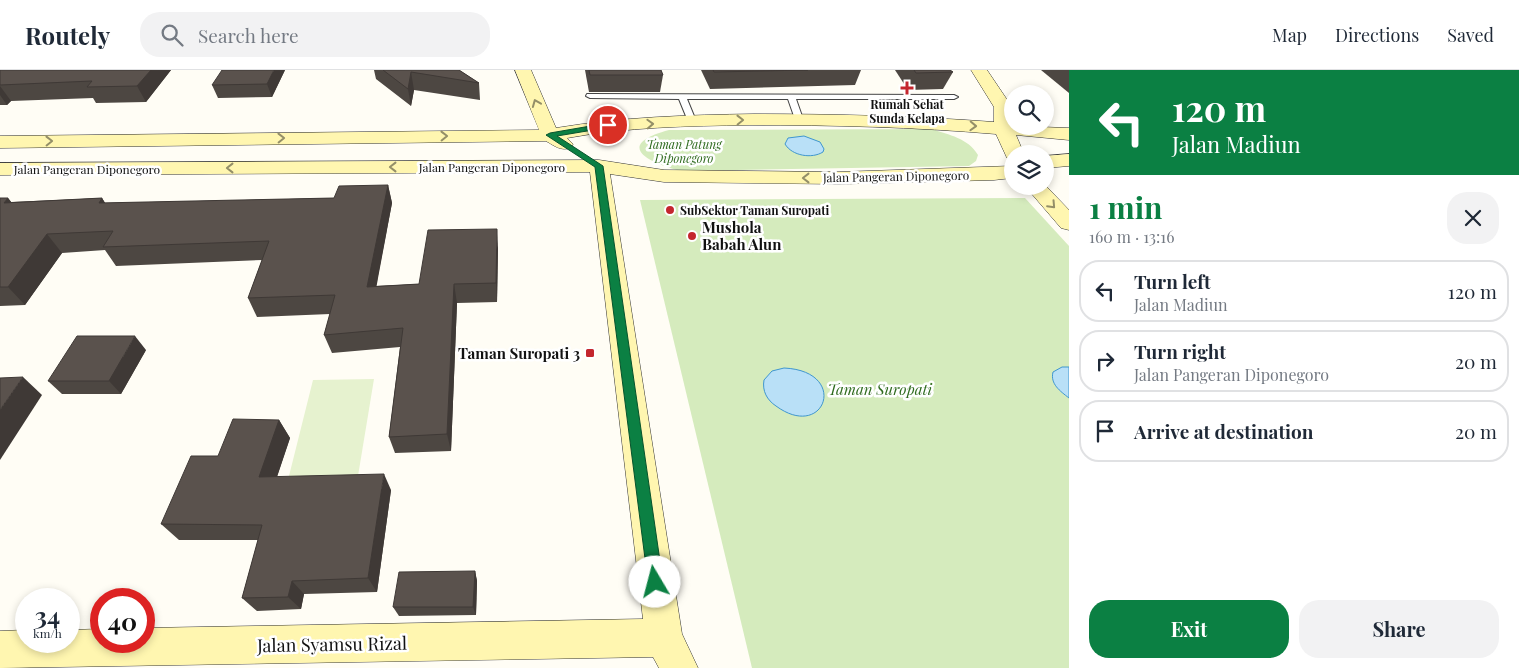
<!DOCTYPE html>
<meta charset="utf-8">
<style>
:root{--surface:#fff;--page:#f2f2f3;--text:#1f2937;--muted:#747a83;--line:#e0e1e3;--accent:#0b8043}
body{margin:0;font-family:"Playfair Display",serif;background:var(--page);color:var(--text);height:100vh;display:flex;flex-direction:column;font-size:19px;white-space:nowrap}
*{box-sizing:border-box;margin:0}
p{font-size:16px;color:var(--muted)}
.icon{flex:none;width:28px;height:28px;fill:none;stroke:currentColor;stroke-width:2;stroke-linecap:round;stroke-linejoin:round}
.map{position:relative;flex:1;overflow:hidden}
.sheet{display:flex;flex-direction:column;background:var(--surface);width:450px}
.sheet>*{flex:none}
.top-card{background:#0b8043;color:#fff;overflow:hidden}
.fabs{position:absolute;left:1004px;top:15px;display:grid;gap:10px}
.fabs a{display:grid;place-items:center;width:50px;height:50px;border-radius:50%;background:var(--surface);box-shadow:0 2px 8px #0003;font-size:25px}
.speed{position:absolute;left:15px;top:518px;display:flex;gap:10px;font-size:25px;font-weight:700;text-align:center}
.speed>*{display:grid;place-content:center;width:65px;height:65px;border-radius:50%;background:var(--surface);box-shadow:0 2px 8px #0003;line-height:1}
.speed small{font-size:12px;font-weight:400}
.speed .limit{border:8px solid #d22;background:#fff;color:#111}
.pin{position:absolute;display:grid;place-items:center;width:42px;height:42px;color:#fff;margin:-21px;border:2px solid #fff;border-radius:50%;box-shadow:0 1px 5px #0007}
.me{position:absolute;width:55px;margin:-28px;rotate:352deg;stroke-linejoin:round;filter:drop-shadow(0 0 4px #0008)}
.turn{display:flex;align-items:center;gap:18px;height:105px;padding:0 20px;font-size:22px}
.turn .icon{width:65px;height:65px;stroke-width:2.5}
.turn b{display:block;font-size:35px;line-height:42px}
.round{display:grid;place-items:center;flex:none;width:52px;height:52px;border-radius:20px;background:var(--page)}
.summary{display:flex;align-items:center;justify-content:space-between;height:85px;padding:0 20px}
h1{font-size:30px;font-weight:700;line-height:38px;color:var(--accent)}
.action{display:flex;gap:10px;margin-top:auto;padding:10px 20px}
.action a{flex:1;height:58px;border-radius:20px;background:var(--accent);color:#fff;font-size:20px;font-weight:700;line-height:58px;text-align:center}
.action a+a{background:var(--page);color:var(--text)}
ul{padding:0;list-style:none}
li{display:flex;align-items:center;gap:15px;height:62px;margin:0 10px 8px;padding:0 10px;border:2px solid var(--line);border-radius:20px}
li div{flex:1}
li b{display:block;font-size:19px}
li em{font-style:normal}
header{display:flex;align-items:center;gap:30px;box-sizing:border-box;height:70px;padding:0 25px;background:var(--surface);border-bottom:1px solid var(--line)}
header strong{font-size:24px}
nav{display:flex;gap:28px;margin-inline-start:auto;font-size:18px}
.search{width:350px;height:45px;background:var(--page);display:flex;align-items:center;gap:12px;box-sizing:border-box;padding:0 18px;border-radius:20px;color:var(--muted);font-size:19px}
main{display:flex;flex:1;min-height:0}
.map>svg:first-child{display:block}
</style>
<header>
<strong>Routely</strong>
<div class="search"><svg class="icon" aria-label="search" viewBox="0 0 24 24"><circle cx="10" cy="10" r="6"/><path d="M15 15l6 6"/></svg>Search here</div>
<nav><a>Map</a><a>Directions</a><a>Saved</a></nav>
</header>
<main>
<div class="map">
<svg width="1069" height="598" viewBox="0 0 1069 598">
<rect width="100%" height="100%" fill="#fffdf5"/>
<g fill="#d5ebbd">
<path d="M932 59C949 65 968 68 978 85L976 91 969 96 681 101C648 93 613 75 669 60Z"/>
<polygon points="1025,128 1069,176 1069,598 752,598 640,130"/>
</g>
<polygon fill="#e6f2cf" points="374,309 357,412 287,414 313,310"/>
<g fill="#b9e0f7" stroke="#3f96cf">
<path d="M804 66 820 72 824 79 823 82C812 89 792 86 785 74L788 68Z"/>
<path d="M1062 297H1069V328C1060 321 1050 314 1053 302Z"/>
<path d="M784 298C850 301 825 372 776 336 767 330 762 321 764 310L772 301Z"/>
</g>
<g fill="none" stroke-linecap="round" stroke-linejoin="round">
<g stroke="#444" stroke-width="2">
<polygon id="lane" points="587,24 954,25 958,27 954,29 796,29 803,49 799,51 795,49 788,29 687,29 696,51 692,53 688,51 679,29 590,28 586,26"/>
</g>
<g stroke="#333" stroke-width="1">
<g id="secondary">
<path d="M515 0H531L556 58C622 47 688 45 754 44 834 44 914 46 994 52V37L971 0H987L1012 37V56L1069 58V70L1016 65 1024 84H1012V89L1007 88 996 64C914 57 832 55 749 55 688 56 627 57 567 68L573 74 571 78C560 81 555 76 546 71L0 78V66L539 60Z"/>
<polygon points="1069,84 1069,96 1045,98 1045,86"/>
<polygon points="599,90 664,100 838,102 1012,96 1012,108 994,110 838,114 664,112 610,104 682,564 698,598 659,598 653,587 0,598 0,561 26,560 26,571 69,571 69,560 101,559 101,571 144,571 144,558 643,549 590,102 0,105 0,93"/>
<polygon points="1045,115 1069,140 1069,160 1061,158 1025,116 1045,116"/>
</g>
</g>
<use href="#lane" fill="#fff" fill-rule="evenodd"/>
<use href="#secondary" fill="#fff6b0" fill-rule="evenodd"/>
</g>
<g fill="#4d4742">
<polygon points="0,0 171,0 146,32 96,33 93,28 11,31 7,35 0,35"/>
<polygon points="285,0 272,27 218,28 212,15"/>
<polygon points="374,0 459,0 479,13 480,30 414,20 411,36 376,9"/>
<polygon points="585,0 661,0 663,5 660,22 589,22"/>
<polygon points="701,0 861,0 855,15 710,19"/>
<polygon points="895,0 950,0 953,2 943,19 908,20"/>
<polygon points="1041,0 1069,0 1069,23"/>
<polygon points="388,115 392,133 376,216 419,214 498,178 497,232 457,233 451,381 395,383 389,367 400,277 332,283 324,265 330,244 257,247 248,228 262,190 116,196 105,180 62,183 25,235 0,236 0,128 8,128 11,132 102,128 105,133 334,128"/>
<polygon points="146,280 121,324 62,324 48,311"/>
<polygon points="279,350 290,368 277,407 391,420 377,522 304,524 301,539 257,541 242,528 258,470 179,470 161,454 218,386"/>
<polygon points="475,501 477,511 476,545 399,546 393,537"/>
</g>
<g fill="#3f3936">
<polygon points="151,0 171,0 146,32 137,16"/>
<polygon points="274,0 285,0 272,27 267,14"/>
<polygon points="411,2 414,20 411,36 408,19"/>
<polygon points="0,16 11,31 7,35 0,25"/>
<polygon points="388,115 392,133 373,235 367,217"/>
<polygon points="8,128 23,147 4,133"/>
<polygon points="102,128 114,147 99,133"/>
<polygon points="497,159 498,178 497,232 496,213"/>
<polygon points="47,164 62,183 25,235 8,217"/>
<polygon points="454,214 457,233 451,381 447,364"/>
<polygon points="135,266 146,280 121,324 109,311"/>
<polygon points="23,307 42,325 0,390 0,340"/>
<polygon points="279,350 290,368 271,424 259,407"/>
<polygon points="384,404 391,420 377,522 368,508"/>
<polygon points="475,501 477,511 476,545 473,537"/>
<polygon points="292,511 304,524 301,539 288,527"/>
</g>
<g fill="#5a524d" stroke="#3f3936">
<polygon points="0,0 151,0 137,16 87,17 92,11 0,15"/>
<polygon points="222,0 274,0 267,14 212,15"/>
<polygon points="383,0 459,0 479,13 411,2 408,19"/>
<polygon points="589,0 661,0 663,5 590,5"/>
<polygon points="713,0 808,0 714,2"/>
<polygon points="914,0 950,0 953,2 916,3"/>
<polygon points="388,115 367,217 419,214 428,160 497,159 496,213 454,214 447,364 389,367 403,258 324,265 335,225 248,228 269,171 103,177 113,161 47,164 8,217 0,217 0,128 8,128 4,133 102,128 99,133 334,128 339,116"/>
<polygon points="77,266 135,266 109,311 48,311"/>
<polygon points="23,307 0,340 0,308"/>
<polygon points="233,349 279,350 259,407 384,404 368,508 292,511 288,527 242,528 262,455 161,454 191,386 218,386"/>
<polygon points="475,501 473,537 393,537 399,502"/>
</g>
<defs><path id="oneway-chevron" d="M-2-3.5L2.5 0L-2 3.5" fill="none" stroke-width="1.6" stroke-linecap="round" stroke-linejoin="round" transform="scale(1.25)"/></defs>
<g stroke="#948f68">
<use href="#oneway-chevron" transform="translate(536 33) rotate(-112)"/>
<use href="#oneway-chevron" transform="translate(740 50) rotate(-1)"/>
<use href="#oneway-chevron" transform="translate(650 54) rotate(-2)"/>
<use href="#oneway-chevron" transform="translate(973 56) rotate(2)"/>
<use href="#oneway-chevron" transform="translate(444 66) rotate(-1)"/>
<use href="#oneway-chevron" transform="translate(281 68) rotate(-1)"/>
<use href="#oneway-chevron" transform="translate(49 71) rotate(-1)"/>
<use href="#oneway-chevron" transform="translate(393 97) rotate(180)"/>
<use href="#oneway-chevron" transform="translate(230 98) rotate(180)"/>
<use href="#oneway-chevron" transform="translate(806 108) rotate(180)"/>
<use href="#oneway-chevron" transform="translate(1052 135) rotate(47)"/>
</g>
<polygon fill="#0b8043" stroke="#07532c" points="608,53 612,55 611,57 557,66 603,96 663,512 661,517 655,519 650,517 648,512 595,97 546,65 550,63"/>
<g fill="#c4262e" stroke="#fff" stroke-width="2">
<path d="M904.5 10.5h5v5h5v5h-5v5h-5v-5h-5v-5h5z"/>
<circle cx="670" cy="140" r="5"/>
<circle cx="692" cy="166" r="5"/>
<rect x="585" y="278" width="10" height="10" rx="2.5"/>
</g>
<g text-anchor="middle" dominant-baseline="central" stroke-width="5" stroke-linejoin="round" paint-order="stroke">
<g font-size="12" font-weight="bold" fill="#111" stroke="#fff">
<text x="907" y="34">Rumah Sehat<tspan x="907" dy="14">Sunda Kelapa</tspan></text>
<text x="680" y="140" text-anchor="start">SubSektor Taman Suropati</text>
</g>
<g font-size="12" font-style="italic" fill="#2f6b1f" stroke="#fff">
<text x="684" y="74">Taman Patung<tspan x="684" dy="14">Diponegoro</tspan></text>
</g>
<g font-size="12" fill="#111" stroke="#fff">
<text x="492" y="97">Jalan Pangeran Diponegoro</text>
<text x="87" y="99">Jalan Pangeran Diponegoro</text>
<text transform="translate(896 106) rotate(-1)">Jalan Pangeran Diponegoro</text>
</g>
<g font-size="15" font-weight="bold" fill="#111" stroke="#fff" text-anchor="start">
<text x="702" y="157">Mushola<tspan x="702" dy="17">Babah Alun</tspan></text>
<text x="580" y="283" text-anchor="end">Taman Suropati 3</text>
</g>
<g font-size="15" font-style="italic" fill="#2f6b1f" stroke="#fff">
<text x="880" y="319">Taman Suropati</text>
</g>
<g font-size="18" fill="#111" stroke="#fff">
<text transform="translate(332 574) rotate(-1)">Jalan Syamsu Rizal</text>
</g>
</g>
</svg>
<div class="fabs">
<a><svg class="icon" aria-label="search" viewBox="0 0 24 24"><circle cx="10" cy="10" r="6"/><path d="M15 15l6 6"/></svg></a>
<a><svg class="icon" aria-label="layers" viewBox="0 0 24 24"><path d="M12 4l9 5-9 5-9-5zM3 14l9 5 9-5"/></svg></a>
</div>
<div class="speed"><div>34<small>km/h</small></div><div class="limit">40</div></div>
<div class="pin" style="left:608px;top:55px;background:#d93025"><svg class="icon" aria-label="arrive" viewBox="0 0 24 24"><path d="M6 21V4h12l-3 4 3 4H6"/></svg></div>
<svg class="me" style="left:655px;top:512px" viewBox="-20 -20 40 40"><circle r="19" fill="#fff"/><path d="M0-13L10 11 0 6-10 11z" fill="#0b8043"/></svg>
</div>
<section class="sheet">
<div class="top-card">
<div class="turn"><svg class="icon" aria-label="left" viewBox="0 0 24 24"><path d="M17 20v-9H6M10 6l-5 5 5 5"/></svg><div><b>120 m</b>Jalan Madiun</div></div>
</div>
<div class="summary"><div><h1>1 min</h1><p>160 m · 13:16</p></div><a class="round"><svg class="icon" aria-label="close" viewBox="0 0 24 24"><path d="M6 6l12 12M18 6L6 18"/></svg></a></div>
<ul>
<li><svg class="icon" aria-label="left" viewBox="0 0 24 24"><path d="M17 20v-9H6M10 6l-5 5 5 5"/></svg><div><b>Turn left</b><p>Jalan Madiun</p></div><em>120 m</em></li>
<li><svg class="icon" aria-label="right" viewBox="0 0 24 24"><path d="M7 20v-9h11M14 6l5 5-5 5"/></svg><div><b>Turn right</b><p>Jalan Pangeran Diponegoro</p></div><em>20 m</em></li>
<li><svg class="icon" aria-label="arrive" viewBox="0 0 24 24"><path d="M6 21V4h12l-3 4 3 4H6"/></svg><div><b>Arrive at destination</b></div><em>20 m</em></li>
</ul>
<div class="action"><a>Exit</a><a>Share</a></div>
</section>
</main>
